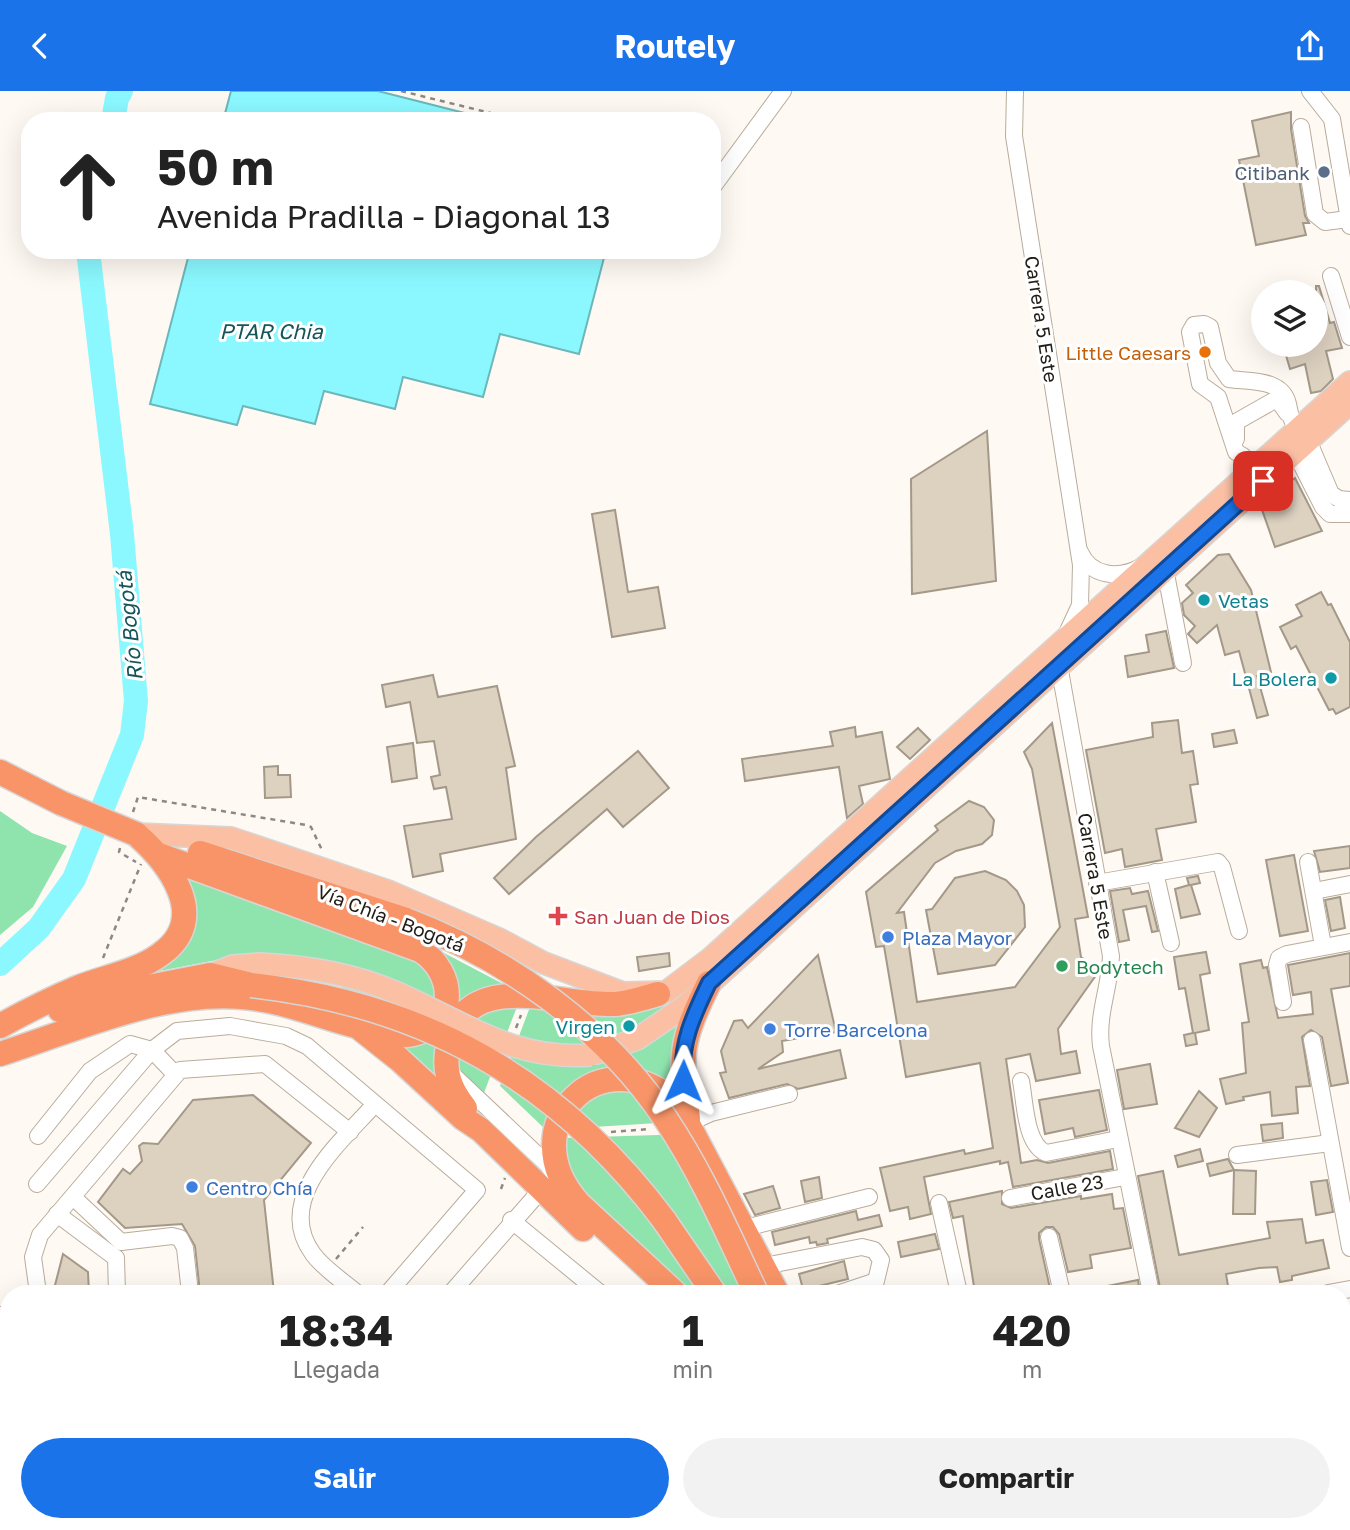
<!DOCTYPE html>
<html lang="es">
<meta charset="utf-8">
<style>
:root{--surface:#fff;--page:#f2f2f2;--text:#222;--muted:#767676;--accent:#1a73e8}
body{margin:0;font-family:"Golos Text",sans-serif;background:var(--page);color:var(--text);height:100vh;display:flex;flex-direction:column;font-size:26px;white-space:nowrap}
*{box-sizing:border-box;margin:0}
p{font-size:23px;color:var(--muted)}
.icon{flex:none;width:38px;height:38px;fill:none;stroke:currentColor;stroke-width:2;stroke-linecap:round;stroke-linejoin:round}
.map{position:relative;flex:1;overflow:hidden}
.panel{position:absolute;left:0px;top:1194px;width:1351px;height:247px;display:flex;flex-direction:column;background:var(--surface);border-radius:28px 28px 0 0;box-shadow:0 7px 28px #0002}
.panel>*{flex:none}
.banner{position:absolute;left:21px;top:21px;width:700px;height:147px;border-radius:28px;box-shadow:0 7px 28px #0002;background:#fff;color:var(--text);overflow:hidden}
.fabs{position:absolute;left:1251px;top:189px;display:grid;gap:14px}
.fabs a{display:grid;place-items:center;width:77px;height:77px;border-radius:50%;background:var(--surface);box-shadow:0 7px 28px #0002;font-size:35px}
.pin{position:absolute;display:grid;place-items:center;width:60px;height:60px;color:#fff;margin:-30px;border-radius:14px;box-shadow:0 4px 10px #0006}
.me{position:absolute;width:77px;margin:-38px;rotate:1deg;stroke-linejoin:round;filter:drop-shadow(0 0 5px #0008)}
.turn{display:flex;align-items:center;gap:24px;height:147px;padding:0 21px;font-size:32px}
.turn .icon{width:91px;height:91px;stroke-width:2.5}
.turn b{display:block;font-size:49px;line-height:60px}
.eta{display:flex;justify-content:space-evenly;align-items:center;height:119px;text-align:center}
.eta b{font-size:42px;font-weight:700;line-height:49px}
.action{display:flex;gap:14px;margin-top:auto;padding:14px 21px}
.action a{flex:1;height:80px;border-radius:42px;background:var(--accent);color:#fff;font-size:28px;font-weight:700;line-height:80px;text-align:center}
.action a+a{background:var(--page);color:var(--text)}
header{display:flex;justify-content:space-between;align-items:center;height:91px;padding:0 21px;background:var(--accent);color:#fff;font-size:32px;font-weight:700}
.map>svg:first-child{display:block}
</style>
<header><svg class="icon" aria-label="back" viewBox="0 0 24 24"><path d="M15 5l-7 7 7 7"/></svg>Routely<svg class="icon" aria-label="share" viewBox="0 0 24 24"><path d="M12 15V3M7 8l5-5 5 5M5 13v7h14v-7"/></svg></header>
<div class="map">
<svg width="1350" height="1439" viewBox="0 0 1350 1439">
<rect width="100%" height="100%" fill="#fff9f3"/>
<g fill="#8fe4ae">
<polygon points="0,720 32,742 67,755 33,816 0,844"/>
<polygon points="178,778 413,864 441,897 428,929 332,917 351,879 227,867 144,883 173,866"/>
<polygon points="425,852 509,896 492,900 441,999 391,954 443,934"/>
<path d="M698 893 681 928 673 993 668 995 636 981 545 1038 500 995 530 916C573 919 625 930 666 914 677 910 688 900 698 893Z"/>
<path d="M518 913 482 1007 457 984C461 932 466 924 518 913Z"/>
<polygon points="623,996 674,1031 562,1038 580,1009"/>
<polygon points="688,1043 744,1202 683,1202 569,1087 564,1047"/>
<polygon points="9,1277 9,1432 174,1432 175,1439 6,1439 0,1421 0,1278"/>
</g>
<g fill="#8bf8ff" stroke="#6cb7b9" stroke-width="2">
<polygon points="231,0 378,0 496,30 223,30"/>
<polygon points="190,159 606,159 579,263 500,243 483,306 403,286 395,318 324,300 315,333 243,315 237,334 150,313"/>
</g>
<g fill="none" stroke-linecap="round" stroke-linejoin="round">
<g stroke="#8bf8ff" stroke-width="24">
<polyline points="113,30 117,7 121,0"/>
<polyline points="0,873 39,837 74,788 132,644 136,610 122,443 89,168 90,159"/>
</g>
</g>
<g fill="#ddd1c0" stroke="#a49988" stroke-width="2">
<polygon points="1291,21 1291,38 1305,125 1309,132 1303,132 1306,144 1256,154 1239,69 1259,65 1252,30"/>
<polygon points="1316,195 1319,195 1330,232 1334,231 1342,257 1326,260 1333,288 1321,300 1311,302 1305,273 1290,278 1283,254 1316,254"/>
<polygon points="987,340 996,490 912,503 911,388"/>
<polygon points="1295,387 1322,440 1275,456 1260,413"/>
<polygon points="615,419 628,501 658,496 665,537 612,546 592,423"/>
<polygon points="1229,463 1251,499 1271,581 1257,585 1268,624 1257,627 1239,560 1225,564 1217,534 1197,552 1188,543 1195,535 1184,524 1182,512 1193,502 1186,494 1218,464"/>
<polygon points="1321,501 1328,514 1331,513 1350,551 1350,616 1336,623 1333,618 1329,619 1296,555 1291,558 1280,536 1302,525 1296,514"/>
<polygon points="1166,540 1174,577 1128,586 1125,565 1149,561 1146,544"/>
<polygon points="433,584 438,606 497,595 515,675 506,677 516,748 440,763 443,780 413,786 404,735 452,728 446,696 434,698 431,686 440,684 434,650 417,652 410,611 386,616 382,594"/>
<polygon points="1178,629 1182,662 1193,660 1198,693 1190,694 1196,731 1156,738 1162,769 1125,776 1122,758 1105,762 1086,659 1153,646 1152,632"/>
<polygon points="1052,632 1088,826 1075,828 1081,866 1099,880 1058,938 1061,963 1076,960 1080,982 1036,990 1030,963 1006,968 1021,1072 1037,1069 1048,1072 1110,1060 1113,1078 1013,1096 1008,1071 1000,1073 1000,1070 924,1086 931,1123 910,1128 908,1116 890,1120 880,1077 964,1059 965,1063 993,1057 980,972 906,986 884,855 876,856 866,801 938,739 935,735 969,710 984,716 994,729 992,744 982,753 956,760 935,772 897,822 904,821 917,911 1015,896 1060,836 1032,678 1024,661"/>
<polygon points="855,636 856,646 882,641 890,688 859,695 863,713 847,727 839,676 745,690 742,668 833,655 830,641"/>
<polygon points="918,637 930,649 910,668 897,656"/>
<polygon points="1234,639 1237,652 1214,656 1212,643"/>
<polygon points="413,652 417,687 392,691 387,656"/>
<polygon points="638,660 669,697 623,736 607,718 509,803 494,787 536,746"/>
<polygon points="278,675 278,684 290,684 291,706 265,707 264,676"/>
<polygon points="1350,755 1350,777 1320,781 1314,760"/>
<polygon points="1294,764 1308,840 1280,845 1266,769"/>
<polygon points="985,780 1006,789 1017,800 1024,814 1025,836 995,874 938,883 926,819 932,818 955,787"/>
<polygon points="1198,785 1200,792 1191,794 1200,823 1181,827 1175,798 1189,794 1187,787"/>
<polygon points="1130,797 1132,803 1148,800 1158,840 1152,841 1146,815 1123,819 1129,849 1119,851 1110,800"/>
<polygon points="1340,806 1345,837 1331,840 1325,809"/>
<polygon points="1206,861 1210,882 1200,884 1209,939 1195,942 1197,953 1186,955 1184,944 1193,942 1185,897 1179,898 1174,866"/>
<polygon points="669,862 670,875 639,880 637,866"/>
<polygon points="1350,862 1350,895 1331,898 1348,992 1331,995 1322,946 1311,939 1302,946 1310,995 1296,996 1298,1022 1272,1025 1270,1001 1243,1006 1244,1009 1226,1013 1220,988 1246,982 1242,932 1249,931 1240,873 1261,869 1263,877 1267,876 1278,927 1313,923 1311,901 1293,904 1288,874"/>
<polygon points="818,864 836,941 819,944 817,938 805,946 782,950 783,961 758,978 840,959 846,987 798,998 787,993 729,1007 720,982 726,981 721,960 734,930 742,929 748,937"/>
<polygon points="1150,973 1157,1013 1124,1018 1117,979"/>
<polygon points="1099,999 1107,1039 1075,1046 1073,1037 1045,1043 1039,1009"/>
<polygon points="1199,1000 1217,1017 1199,1046 1175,1037"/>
<polygon points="253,1004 311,1052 264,1109 274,1202 200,1202 195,1155 182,1133 125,1137 98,1111 123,1078 130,1083 142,1070 139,1055 143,1052 158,1053 193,1009"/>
<polygon points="1282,1032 1283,1047 1263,1050 1261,1034"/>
<polygon points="1200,1058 1203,1070 1178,1076 1175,1065"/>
<polygon points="1228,1068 1234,1079 1210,1085 1207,1073"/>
<polygon points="1234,1079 1256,1080 1255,1123 1233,1123"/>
<polygon points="1163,1080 1179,1164 1270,1147 1267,1131 1302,1128 1306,1152 1323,1149 1329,1177 1292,1185 1292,1189 1280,1191 1277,1176 1259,1177 1226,1183 1228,1195 1189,1202 1161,1202 1138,1085"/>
<polygon points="819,1086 822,1107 805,1111 801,1090"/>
<polygon points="1327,1089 1333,1121 1316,1124 1311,1091"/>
<polygon points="773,1095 780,1117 755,1124 744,1103"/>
<polygon points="1002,1100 1002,1113 1011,1117 1081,1105 1081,1108 1112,1103 1114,1118 1123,1117 1131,1157 1090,1164 1092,1177 1068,1181 1059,1143 1053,1136 1046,1136 1039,1142 1039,1148 1051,1202 1002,1202 1002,1200 975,1202 963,1125 953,1127 949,1111"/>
<polygon points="856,1120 858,1129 879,1124 882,1135 827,1148 828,1152 817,1154 816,1151 810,1152 809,1146 775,1154 772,1141"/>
<polygon points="935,1143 939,1158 901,1166 898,1151"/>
<polygon points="63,1163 88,1181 89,1202 53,1202"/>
<polygon points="844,1170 848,1188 815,1196 817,1202 804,1202 799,1183"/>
<polygon points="1138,1189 1140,1202 1098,1202 1097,1197"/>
</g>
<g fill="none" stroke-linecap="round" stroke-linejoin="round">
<g stroke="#b9ac9c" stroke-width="18">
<g id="minor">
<polyline points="1015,0 1014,45 1081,474 1080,514 1067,542"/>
<polyline points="1310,0 1332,28 1350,135"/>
<polyline points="1301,36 1315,123 1325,131 1348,128"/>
<polyline points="712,97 783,0"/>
<polyline points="1331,185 1350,246"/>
<polyline points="1236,348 1236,331 1273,310 1278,309 1287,322"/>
<polyline points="1308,349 1331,403 1339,408 1350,409"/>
<polyline points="1295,361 1323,416 1330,423 1350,423"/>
<path d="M1246 384 1243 365 1236 361 1218 306 1200 293 1190 241 1194 234 1204 233 1210 236 1218 272 1229 288C1249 291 1282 287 1288 313 1290 323 1291 329 1297 339"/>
<path d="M1080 461C1091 486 1119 488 1141 476"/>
<polyline points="1165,478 1183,572"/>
<path d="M1059 574 1111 865C1110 896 1097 923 1101 955L1151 1202"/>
<polyline points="1308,771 1323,855"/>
<polyline points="1155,781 1171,852"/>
<polyline points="1097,792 1218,771 1222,776 1239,840"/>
<polyline points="1314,800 1350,793"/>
<polyline points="1283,911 1277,874 1279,867 1287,863 1350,851"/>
<polyline points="1312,949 1350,1157"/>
<polyline points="453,984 548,1074 558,1088"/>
<path d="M1021 990C1025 1010 1025 1053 1046 1062L1118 1048"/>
<polyline points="689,1032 711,1022 789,1003"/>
<polyline points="38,1045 90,980 130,953 152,959 174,982"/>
<polyline points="1237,1064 1330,1052"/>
<polyline points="37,1093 152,959 177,940 230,935 286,945 307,955 477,1099 388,1202"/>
<polyline points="73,1106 121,1151"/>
<polyline points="1010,1107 1125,1086"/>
<polyline points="939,1112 959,1202"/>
<polyline points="57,1123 116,1167 117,1202"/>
<polyline points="511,1129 600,1202"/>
<polyline points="745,1137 869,1106"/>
<polyline points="1049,1146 1062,1202"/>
<polyline points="121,1151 172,1145 180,1147 185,1157 190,1202"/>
<polyline points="764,1175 862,1156 874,1159 881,1169 876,1190 840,1202"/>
<polyline points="38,1202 33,1166 40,1144 180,979 265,973 350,1041"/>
<path d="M357 1202C343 1190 324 1178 313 1163 272 1108 342 1050 375 1013"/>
<polyline points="451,1202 541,1099"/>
<polyline points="1328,1202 1350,1198"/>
<polyline points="0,1224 9,1234"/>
<polyline points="0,1273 9,1272"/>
<polyline points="668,1432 669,1439"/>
<polyline points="700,1435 724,1432"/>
</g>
</g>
<g stroke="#d7d6d5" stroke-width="24">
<g id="major">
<polyline points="136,743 231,747 388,800 501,849 544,872 623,902 666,901 711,867 1350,291"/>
<polyline points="210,884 233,875 259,873"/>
<polyline points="597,962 637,948 684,916 1350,312"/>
</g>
</g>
<g stroke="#d7d6d5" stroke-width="27">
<g id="highway">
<polyline points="0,681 61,712"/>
<polyline points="200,762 406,829"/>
<polyline points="60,919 128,900 210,884 251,894"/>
<path d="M0 935C25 921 51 908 77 897 104 886 137 881 161 863 212 827 168 771 136 743"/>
<polyline points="361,938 400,969 463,1027 481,1039 583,1138"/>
<path d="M0 963C76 939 161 899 242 906 282 909 318 925 356 935 363 936 370 935 377 937 390 941 399 946 413 943 459 933 455 880 420 859L159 764"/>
<path d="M465 1017C449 997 442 977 449 952 469 875 561 916 615 913 629 912 644 907 658 903"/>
<path d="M688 1028C680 961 680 952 709 892"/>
<polyline points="664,1129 714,1202"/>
<path d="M675 1202 579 1113C508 1035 603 942 678 1014L777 1202"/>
<polyline points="830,1432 833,1439"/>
<polyline points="870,1432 873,1439"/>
</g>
</g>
<g stroke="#8d8982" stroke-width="2.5" stroke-dasharray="5 5" stroke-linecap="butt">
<polyline points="401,0 523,30"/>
<polyline points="133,721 138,706 306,734 311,736 322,759"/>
<polyline points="120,757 119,761 136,771"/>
<polyline points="103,867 141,773"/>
<polyline points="516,937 521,924"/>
<polyline points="611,1041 650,1038"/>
<polyline points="501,1098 505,1087"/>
<polyline points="336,1168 363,1136"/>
</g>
<use href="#minor" stroke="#fff" stroke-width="16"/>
<use href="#major" stroke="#fbbfa4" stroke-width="21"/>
<use href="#highway" stroke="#f89468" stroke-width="24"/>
<g stroke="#d7d6d5" stroke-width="24" stroke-linecap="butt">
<path id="major-bridge" d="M259 873C305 875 353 883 395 901 465 931 512 970 591 964"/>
</g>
<g stroke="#d7d6d5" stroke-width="27" stroke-linecap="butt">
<g id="highway-bridge">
<polyline points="61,712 136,743"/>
<path d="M406 829C508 868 604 936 665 1027 702 1082 728 1143 756 1202"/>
<path d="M251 894C424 913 559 989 664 1129"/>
</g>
</g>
<use href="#major-bridge" stroke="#fbbfa4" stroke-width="21"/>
<use href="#highway-bridge" stroke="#f89468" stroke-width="24"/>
</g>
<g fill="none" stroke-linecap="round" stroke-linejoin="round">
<g stroke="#114b97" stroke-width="18">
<path id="route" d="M683 990C680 953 693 925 709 892L1263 390"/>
</g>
<use href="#route" stroke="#1a73e8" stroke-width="12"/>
</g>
<circle fill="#5c6f8a" stroke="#fff" stroke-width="2.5" cx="1324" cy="81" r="7"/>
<circle fill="#e8710a" stroke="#fff" stroke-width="2.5" cx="1205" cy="261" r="7"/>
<g fill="#0f9aa8" stroke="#fff" stroke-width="2.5">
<circle cx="1204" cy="509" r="7"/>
<circle cx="1331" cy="587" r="7"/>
<circle cx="629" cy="935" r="7"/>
</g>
<path fill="#e0444e" stroke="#fff" stroke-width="2.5" d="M554.5 814.5h7v7h7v7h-7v7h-7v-7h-7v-7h7z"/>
<g fill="#3f7fe0" stroke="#fff" stroke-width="2.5">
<circle cx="888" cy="846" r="7"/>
<circle cx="770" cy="938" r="7"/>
<circle cx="192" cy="1096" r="7"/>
</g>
<circle fill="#2e9e5b" stroke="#fff" stroke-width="2.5" cx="1062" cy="875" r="7"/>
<g text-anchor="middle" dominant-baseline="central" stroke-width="6" stroke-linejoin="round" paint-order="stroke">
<g font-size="19" fill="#4e5e75" stroke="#fff" text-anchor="end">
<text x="1310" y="81">Citibank</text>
</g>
<g font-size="19" fill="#221e17" stroke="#fff">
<text transform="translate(1042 228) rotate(81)">Carrera 5 Este</text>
<text transform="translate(1096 785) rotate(80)">Carrera 5 Este</text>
<text transform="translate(391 827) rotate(21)">Vía Chía - Bogotá</text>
<text transform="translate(1067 1096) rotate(-10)">Calle 23</text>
</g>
<g font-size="19" fill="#c56008" stroke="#fff" text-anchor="end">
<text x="1191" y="261">Little Caesars</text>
</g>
<g font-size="19" fill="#0d838f" stroke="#fff" text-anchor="end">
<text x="1218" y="509" text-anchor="start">Vetas</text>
<text x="1317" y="587">La Bolera</text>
<text x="615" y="935">Virgen</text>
</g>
<g font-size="19" fill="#be3a42" stroke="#fff" text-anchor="start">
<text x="574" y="825">San Juan de Dios</text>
</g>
<g font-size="19" fill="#366cbe" stroke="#fff" text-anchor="start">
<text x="902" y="846">Plaza Mayor</text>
<text x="784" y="938">Torre Barcelona</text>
<text x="206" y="1096">Centro Chía</text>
</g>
<g font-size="19" fill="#27864d" stroke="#fff" text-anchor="start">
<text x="1076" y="875">Bodytech</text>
</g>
<g font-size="21" font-style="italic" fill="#145559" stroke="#fff">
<text x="271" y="240">PTAR Chia</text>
<text transform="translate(129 535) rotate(-96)">Río Bogotá</text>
</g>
</g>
</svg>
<div class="fabs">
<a><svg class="icon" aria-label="layers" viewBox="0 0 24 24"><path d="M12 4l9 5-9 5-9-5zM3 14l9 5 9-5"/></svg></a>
</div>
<div class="pin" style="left:1263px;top:390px;background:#d93025"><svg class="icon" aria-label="arrive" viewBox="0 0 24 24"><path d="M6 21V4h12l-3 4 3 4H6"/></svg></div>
<svg class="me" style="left:683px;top:990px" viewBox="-20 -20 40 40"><path d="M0-17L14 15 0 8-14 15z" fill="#1a73e8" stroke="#fff" stroke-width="4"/></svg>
<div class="banner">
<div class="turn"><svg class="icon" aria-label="ahead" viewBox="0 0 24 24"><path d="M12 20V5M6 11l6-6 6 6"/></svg><div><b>50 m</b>Avenida Pradilla - Diagonal 13</div></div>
</div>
<section class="panel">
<div class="eta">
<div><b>18:34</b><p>Llegada</p></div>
<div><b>1</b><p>min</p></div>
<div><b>420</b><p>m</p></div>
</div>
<div class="action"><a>Salir</a><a>Compartir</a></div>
</section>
</div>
